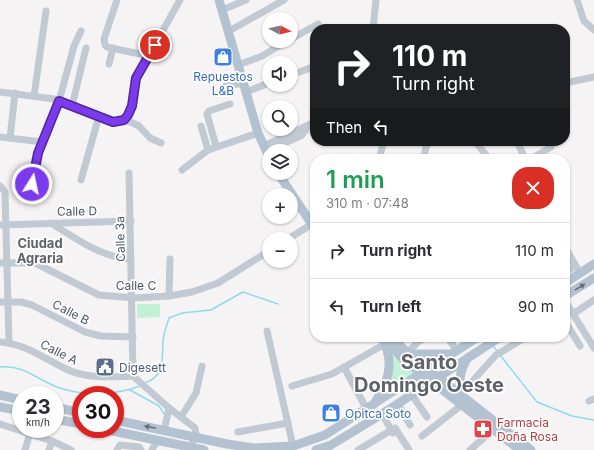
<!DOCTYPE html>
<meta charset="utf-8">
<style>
:root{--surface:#fff;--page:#f7f7f7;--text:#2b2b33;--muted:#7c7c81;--line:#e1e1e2}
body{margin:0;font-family:Inter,sans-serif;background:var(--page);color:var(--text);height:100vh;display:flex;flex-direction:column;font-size:15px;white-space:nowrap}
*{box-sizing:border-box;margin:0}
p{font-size:13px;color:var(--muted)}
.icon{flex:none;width:22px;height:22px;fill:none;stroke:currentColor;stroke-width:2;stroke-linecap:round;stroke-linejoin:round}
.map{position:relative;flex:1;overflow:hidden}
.side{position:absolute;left:310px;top:154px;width:260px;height:188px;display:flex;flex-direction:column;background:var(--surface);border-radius:16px;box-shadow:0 1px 3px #0004}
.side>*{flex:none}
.guide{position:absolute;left:310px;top:24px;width:260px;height:122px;border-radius:16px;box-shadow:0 1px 3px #0004;background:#202124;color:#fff;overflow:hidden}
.needle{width:26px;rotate:97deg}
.buttons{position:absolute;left:262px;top:12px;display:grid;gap:8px}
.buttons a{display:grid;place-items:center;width:36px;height:36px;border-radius:50%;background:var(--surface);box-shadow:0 1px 3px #0004;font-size:20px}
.speed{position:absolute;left:12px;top:386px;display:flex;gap:8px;font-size:20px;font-weight:700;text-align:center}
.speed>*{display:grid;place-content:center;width:52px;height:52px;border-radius:50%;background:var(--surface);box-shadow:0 1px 3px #0004;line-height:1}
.speed small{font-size:10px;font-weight:400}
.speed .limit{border:6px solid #d22;background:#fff;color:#111}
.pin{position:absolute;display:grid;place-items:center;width:34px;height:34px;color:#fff;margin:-17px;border:2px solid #fff;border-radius:50%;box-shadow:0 1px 4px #0007}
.me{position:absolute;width:44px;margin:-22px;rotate:10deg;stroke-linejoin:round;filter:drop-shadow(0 0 3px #0008)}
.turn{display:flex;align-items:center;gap:14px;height:84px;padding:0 16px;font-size:18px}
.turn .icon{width:52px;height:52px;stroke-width:2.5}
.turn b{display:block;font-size:28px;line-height:34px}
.then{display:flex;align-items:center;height:38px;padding:0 16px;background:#0003;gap:8px;font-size:15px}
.round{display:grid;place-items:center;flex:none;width:42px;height:42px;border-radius:16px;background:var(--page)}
.headline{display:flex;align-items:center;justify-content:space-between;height:68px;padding:0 16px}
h1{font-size:24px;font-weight:600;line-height:30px;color:#1e9e55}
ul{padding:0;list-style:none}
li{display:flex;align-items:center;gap:12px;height:56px;padding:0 16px;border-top:1px solid var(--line)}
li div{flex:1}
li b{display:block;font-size:15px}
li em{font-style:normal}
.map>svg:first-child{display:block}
</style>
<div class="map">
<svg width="594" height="450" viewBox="0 0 594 450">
<rect width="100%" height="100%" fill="#f5f3f3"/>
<g fill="#c3f1d5">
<polygon points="137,304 160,304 160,317 137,318"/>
<polygon points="389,350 416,374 380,398"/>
</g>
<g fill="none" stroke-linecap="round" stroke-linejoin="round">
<g stroke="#90daee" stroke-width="1.5">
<polyline points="486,337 489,341"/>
<polyline points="493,346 498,352"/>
<polyline points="500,355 537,402 572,416 594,420"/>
<path d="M0 367C26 364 40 383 63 389 88 396 116 395 140 386"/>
<path d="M145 383C165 376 162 360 163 342 163 334 167 325 169 318L182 313 211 310 243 292 278 304"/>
<polyline points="130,390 159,406 164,414"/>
</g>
<g stroke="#c1cad2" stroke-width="7">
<polyline points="117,0 104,39 105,45 107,47 149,56"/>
<polyline points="577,0 584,21 594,30"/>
<polyline points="222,10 246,0"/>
<polyline points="373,29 376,0"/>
<polyline points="229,31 284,0"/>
<polyline points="291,39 318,24"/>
<polyline points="109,64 113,48"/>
<polyline points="238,65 262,56 287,41"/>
<polyline points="291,75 313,67"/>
<polyline points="565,83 594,77"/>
<polyline points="226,86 244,83"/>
<polyline points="0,92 54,99 113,122 124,119 129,115 132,106 136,78 180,0"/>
<polyline points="246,92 269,83"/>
<polyline points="34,96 46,11"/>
<polyline points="72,106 86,48"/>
<polyline points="124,119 139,126 150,138 161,143"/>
<polyline points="201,126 208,150"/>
<polyline points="0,137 43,142"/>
<polyline points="10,138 15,93"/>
<polyline points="475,141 489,159"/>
<polyline points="517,141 525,159"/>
<polyline points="216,146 207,114 209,111 230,104"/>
<polyline points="264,146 315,122"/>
<polyline points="266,152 302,135 308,126"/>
<polyline points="379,159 384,141"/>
<polyline points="423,159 428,141"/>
<polyline points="531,159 551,147"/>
<polyline points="182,170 208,150 258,133"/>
<polyline points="129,173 133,376"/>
<polyline points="81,180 99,116"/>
<polyline points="32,184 38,153 59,101 74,46 81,31"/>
<polyline points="0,186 5,192 9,343"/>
<path d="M51 223C75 238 102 258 131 259"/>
<polyline points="0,225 131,221"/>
<polyline points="288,239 312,224"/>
<polyline points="565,247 580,273"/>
<polyline points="565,259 572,268 565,273"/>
<polyline points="0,263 35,263 99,295 133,298 169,296 192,292 218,283 269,251"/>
<polyline points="169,296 170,259"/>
<polyline points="565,301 594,348"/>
<polyline points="0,302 21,302 32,305 85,332 101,336 133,337"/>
<polyline points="573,314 594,300"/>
<polyline points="565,321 580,346"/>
<polyline points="267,331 293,446"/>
<polyline points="447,337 457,351"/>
<path d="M0 342C26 344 43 358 66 369 86 379 111 377 133 376"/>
<polyline points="407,353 419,341 429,337"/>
<polyline points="344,367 367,410"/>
<polyline points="133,376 169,408 195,428 196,435 189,450"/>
<polyline points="292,386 332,374 385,344"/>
<polyline points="468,386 496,355 526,337"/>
<polyline points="412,395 427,417"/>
<polyline points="589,401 594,399"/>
<polyline points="398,404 410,425"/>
<polyline points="382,414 393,433"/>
<polyline points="181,417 196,393 202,366"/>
<polyline points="0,424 52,441 49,450"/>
<polyline points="164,431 169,408"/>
<polyline points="238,432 288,423"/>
<polyline points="422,436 463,404"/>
<polyline points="52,441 71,450"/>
<polyline points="25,450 30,433"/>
<polyline points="117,450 120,445 139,447 141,450"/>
<polyline points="152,450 157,441"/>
<polyline points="358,450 395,428 409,450"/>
<polyline points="470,450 494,429"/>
</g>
<g stroke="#b3c2d1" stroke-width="9">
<polyline points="219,0 258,133 269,157"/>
<polyline points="278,173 315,229"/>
<polyline points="565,283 594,264"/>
<polyline points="565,296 594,278"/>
<polyline points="383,337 404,360 520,450"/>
<polyline points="393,337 407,353 531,450"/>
<polyline points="409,354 450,354"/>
<polyline points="0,395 21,400"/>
<path d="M462 396C458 383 460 370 467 359"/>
<path d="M374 404C387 383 395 366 384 342"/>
<polyline points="0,407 21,411"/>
<polyline points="55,407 81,413"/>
<polyline points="55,419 81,424"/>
<polyline points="115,420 227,444 254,448 293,446 325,435 478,337"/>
<polyline points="103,429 204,450"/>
<polyline points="316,450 331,445 382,414 500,337"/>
</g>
</g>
<defs><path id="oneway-solid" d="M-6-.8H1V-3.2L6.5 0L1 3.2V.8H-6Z"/></defs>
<g fill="#64717d">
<use href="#oneway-solid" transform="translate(580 287) rotate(-32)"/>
<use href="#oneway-solid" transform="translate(150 427) rotate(-168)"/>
</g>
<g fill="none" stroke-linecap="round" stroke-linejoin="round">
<g stroke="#51269a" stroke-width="10">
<polyline id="route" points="32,184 38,153 59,101 113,122 124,120 128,115 132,106 136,78 155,45"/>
</g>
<use href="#route" stroke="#7c3aed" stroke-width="7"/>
</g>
<defs>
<g id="shop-square" transform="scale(1)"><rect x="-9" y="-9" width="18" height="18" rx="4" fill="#3f7fe0" stroke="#fff"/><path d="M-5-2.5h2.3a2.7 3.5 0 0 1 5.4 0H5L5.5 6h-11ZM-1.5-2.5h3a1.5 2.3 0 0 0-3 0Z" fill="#fff"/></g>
<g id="civic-square" transform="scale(1)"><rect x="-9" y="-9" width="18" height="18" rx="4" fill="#5c6f8a" stroke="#fff"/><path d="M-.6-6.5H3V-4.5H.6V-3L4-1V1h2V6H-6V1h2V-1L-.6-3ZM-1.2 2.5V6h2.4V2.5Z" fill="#fff"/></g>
<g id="pharmacy-square" transform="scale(1)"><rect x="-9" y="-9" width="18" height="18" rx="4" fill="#e0444e" stroke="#fff"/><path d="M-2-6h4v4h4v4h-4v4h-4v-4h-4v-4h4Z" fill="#fff"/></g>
</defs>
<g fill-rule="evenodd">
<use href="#shop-square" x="223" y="57"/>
<use href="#civic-square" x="105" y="367"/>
<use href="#shop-square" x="331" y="413"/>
<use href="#pharmacy-square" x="483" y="429"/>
</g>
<g text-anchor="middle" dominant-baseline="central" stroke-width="3.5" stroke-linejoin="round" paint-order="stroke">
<g font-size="12" fill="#366cbe" stroke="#fff">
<text x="223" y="76">Repuestos<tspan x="223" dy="14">L&amp;B</tspan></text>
<text x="345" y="413" text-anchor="start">Opitca Soto</text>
</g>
<g font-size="12" fill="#4a5661" stroke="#fff">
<text transform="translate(77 211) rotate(-1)">Calle D</text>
<text transform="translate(120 239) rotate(-91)">Calle 3a</text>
<text x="136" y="285">Calle C</text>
<text transform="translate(71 312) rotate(27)">Calle B</text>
<text transform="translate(59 352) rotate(27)">Calle A</text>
</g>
<g font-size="12" fill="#4e5e75" stroke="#fff" text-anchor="start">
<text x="119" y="367">Digesett</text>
</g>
<g font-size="12" fill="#be3a42" stroke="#fff" text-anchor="start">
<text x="497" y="422">Farmacia<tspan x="497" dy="14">Doña Rosa</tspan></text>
</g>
<g font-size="13" font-weight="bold" fill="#5f6368" stroke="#fff">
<text x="40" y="243">Ciudad<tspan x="40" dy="15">Agraria</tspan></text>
</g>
<g font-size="20" font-weight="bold" fill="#5f6368" stroke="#fff">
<text x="429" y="362">Santo<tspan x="429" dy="23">Domingo Oeste</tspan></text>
</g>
</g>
</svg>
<div class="buttons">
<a><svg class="needle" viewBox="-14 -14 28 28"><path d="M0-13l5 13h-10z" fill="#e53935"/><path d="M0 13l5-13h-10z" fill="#7c7c81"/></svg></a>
<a><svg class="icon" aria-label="sound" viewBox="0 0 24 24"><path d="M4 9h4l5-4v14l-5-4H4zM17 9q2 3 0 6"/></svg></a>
<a><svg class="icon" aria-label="search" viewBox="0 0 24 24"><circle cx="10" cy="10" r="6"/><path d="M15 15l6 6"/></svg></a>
<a><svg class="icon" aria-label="layers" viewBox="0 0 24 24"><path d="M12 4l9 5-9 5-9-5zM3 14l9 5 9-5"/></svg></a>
<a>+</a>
<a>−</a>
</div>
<div class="speed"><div>23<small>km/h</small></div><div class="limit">30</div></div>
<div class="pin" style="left:155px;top:45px;background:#d93025"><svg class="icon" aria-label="arrive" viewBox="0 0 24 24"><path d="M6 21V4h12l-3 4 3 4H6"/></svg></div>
<svg class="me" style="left:32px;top:184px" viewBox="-20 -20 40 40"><circle r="17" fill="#7c3aed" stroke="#fff" stroke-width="3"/><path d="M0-11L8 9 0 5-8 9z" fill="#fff"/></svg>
<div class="guide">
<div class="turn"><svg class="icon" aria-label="right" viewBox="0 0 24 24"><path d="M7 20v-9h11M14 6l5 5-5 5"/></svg><div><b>110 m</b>Turn right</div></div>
<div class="then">Then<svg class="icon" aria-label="left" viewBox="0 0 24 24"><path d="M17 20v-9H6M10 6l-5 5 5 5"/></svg></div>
</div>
<section class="side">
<div class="headline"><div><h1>1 min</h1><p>310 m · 07:48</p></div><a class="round" style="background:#d93025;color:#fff"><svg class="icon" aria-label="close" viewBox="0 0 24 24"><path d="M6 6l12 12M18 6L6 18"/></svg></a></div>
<ul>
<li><svg class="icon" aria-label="right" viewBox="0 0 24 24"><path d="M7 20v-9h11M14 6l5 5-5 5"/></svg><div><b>Turn right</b></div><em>110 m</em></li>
<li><svg class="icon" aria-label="left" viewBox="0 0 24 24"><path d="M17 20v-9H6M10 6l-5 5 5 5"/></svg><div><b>Turn left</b></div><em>90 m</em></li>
</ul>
</section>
</div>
